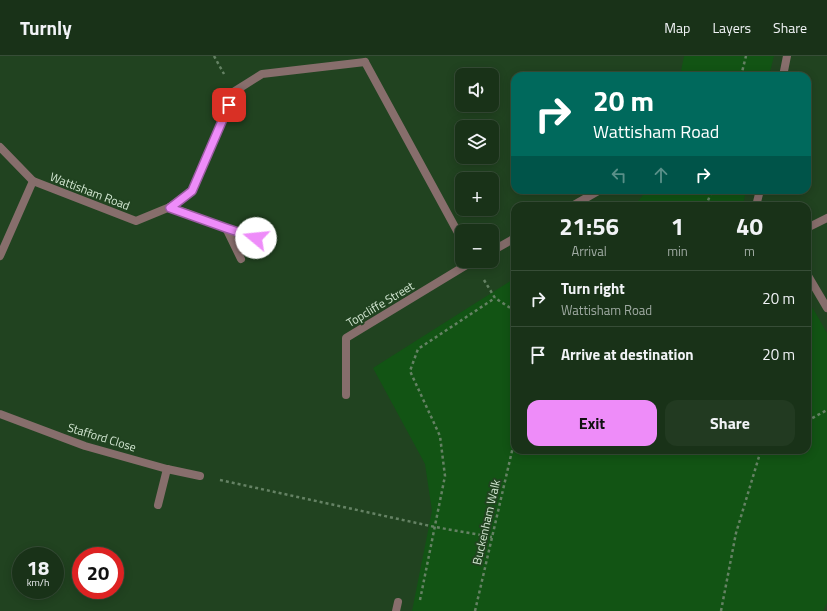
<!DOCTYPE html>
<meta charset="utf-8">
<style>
:root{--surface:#193218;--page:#223a21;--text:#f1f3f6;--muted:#9faaa2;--line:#374d37;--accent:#ee8cf9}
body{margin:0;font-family:"Titillium Web",sans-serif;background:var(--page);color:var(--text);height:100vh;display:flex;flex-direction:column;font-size:15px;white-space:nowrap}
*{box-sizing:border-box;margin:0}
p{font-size:13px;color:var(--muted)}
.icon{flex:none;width:22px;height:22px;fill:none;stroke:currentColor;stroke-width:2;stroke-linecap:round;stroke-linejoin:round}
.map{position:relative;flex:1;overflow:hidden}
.sheet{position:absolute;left:511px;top:146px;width:300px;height:252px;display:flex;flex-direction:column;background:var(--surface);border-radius:12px;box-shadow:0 2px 10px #0003,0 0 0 1px var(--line)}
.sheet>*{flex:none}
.top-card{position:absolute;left:511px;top:16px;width:300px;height:122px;border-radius:12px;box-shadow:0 2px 10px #0003,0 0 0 1px var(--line);background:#00695c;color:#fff;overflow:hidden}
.fabs{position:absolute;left:455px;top:12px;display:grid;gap:8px}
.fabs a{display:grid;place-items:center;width:44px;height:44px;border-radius:8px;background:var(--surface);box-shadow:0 2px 10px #0003,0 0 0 1px var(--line);font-size:20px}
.speed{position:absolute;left:12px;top:491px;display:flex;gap:8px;font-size:20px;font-weight:700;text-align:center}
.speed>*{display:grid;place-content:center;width:52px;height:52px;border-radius:50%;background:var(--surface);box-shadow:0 2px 10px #0003,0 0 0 1px var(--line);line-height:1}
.speed small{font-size:10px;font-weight:400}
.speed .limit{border:6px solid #d22;background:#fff;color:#111}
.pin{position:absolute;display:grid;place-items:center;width:34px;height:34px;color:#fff;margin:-17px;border-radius:8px;box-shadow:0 2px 6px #0006}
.me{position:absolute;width:44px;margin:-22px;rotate:287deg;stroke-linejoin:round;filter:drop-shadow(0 0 3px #0008)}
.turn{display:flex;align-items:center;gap:14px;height:84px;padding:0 16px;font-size:18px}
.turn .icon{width:52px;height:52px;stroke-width:2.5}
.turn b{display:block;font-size:28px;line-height:34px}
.lanes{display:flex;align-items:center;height:38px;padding:0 16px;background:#0003;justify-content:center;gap:20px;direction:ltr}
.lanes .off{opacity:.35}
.eta{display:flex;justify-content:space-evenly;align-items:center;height:68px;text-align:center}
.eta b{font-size:24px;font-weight:700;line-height:28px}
.primary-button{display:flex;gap:8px;margin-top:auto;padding:8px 16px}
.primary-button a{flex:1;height:46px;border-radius:12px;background:var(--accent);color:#111;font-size:16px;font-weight:700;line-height:46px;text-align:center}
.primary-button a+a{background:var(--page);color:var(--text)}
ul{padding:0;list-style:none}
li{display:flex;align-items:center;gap:12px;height:56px;padding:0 16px;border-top:1px solid var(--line)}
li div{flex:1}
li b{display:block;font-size:15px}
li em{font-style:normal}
header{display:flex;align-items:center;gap:24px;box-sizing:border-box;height:56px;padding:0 20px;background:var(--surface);border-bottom:1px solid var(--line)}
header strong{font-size:19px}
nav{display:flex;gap:22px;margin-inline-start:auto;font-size:14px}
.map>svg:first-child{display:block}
</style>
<header>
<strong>Turnly</strong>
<nav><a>Map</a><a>Layers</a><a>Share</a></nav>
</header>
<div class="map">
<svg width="827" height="555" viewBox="0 0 827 555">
<rect width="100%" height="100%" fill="#214320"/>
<g fill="#125414">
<polygon points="684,0 774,0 769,20 680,20"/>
<polygon points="647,134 746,134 743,150 630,150 639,144"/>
<polygon points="515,222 515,394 807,394 807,242 827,277 827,547 823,555 412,555 432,455 425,408 373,312"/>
</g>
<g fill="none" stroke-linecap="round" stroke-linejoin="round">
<g stroke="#658264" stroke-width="2.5" stroke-dasharray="3 3" stroke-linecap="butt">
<polyline points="214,0 224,18"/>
<polyline points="741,20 746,0"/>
<polyline points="706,150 712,134"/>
<polyline points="484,224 495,242 515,255"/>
<polyline points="807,365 827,354"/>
<polyline points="220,424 435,471 492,481"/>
<polyline points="420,544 445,420 440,380 410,315 418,293 495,242"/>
<polyline points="475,555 515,382"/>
<polyline points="721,555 736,477 761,394"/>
</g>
<g stroke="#876e6c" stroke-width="8">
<polyline points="170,151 226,172 241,203"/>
<polyline points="226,172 271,186"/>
<polyline points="158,449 167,413"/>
</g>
<g stroke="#876e6c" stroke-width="8">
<polyline points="365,6 462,184"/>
<polyline points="783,20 787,0"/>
<polyline points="0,91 33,125 136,165 170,151 192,135 235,35 262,18 365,6"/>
<polyline points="572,150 600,134"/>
<polyline points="756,150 760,134"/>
<polyline points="807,172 827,162"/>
<polyline points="492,195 515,182"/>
<polyline points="0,200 33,125"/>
<polyline points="807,218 827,252"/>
<polyline points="346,339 346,282 473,205"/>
<polyline points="0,358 85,390 167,413 200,420"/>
<polyline points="396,555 398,546"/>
</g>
</g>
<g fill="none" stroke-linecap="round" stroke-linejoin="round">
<g stroke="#9b5ba2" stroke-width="10">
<polyline id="route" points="229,49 192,135 170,152 226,172 256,182"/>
</g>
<use href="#route" stroke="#ee8cf9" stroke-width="7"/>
</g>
<g text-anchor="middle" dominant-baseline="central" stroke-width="4" stroke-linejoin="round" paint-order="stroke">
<g font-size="12" fill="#d1e5d0" stroke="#214320">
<text transform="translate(90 135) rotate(21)">Wattisham Road</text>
<text transform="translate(380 248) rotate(-31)">Topcliffe Street</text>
<text transform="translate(102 381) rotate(17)">Stafford Close</text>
<text transform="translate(486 466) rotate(-77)">Buckenham Walk</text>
</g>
</g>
</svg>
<div class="fabs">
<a><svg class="icon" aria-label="sound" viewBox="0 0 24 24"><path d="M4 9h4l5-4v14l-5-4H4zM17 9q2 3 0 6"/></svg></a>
<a><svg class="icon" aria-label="layers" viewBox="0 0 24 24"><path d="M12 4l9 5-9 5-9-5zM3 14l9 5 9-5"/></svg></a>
<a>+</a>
<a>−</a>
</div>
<div class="speed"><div>18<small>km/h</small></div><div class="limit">20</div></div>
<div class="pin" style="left:229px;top:49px;background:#d93025"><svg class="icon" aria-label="arrive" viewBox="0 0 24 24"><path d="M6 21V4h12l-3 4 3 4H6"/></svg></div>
<svg class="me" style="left:256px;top:182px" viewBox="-20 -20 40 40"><circle r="19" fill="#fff"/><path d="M0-13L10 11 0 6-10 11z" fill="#ee8cf9"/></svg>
<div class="top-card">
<div class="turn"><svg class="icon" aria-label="right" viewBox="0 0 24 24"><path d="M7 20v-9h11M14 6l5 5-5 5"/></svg><div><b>20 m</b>Wattisham Road</div></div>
<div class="lanes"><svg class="icon off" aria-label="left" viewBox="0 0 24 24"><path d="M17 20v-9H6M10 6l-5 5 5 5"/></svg><svg class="icon off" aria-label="ahead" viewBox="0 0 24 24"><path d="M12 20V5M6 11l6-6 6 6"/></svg><svg class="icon" aria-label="right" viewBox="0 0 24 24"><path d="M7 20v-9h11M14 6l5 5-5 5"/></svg></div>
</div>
<section class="sheet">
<div class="eta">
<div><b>21:56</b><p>Arrival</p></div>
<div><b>1</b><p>min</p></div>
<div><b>40</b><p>m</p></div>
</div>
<ul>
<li><svg class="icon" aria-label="right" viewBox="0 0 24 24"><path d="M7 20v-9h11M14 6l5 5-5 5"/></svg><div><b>Turn right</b><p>Wattisham Road</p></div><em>20 m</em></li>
<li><svg class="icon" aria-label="arrive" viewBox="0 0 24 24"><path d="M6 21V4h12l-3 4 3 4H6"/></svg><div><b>Arrive at destination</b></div><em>20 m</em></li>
</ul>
<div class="primary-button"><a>Exit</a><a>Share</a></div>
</section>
</div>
